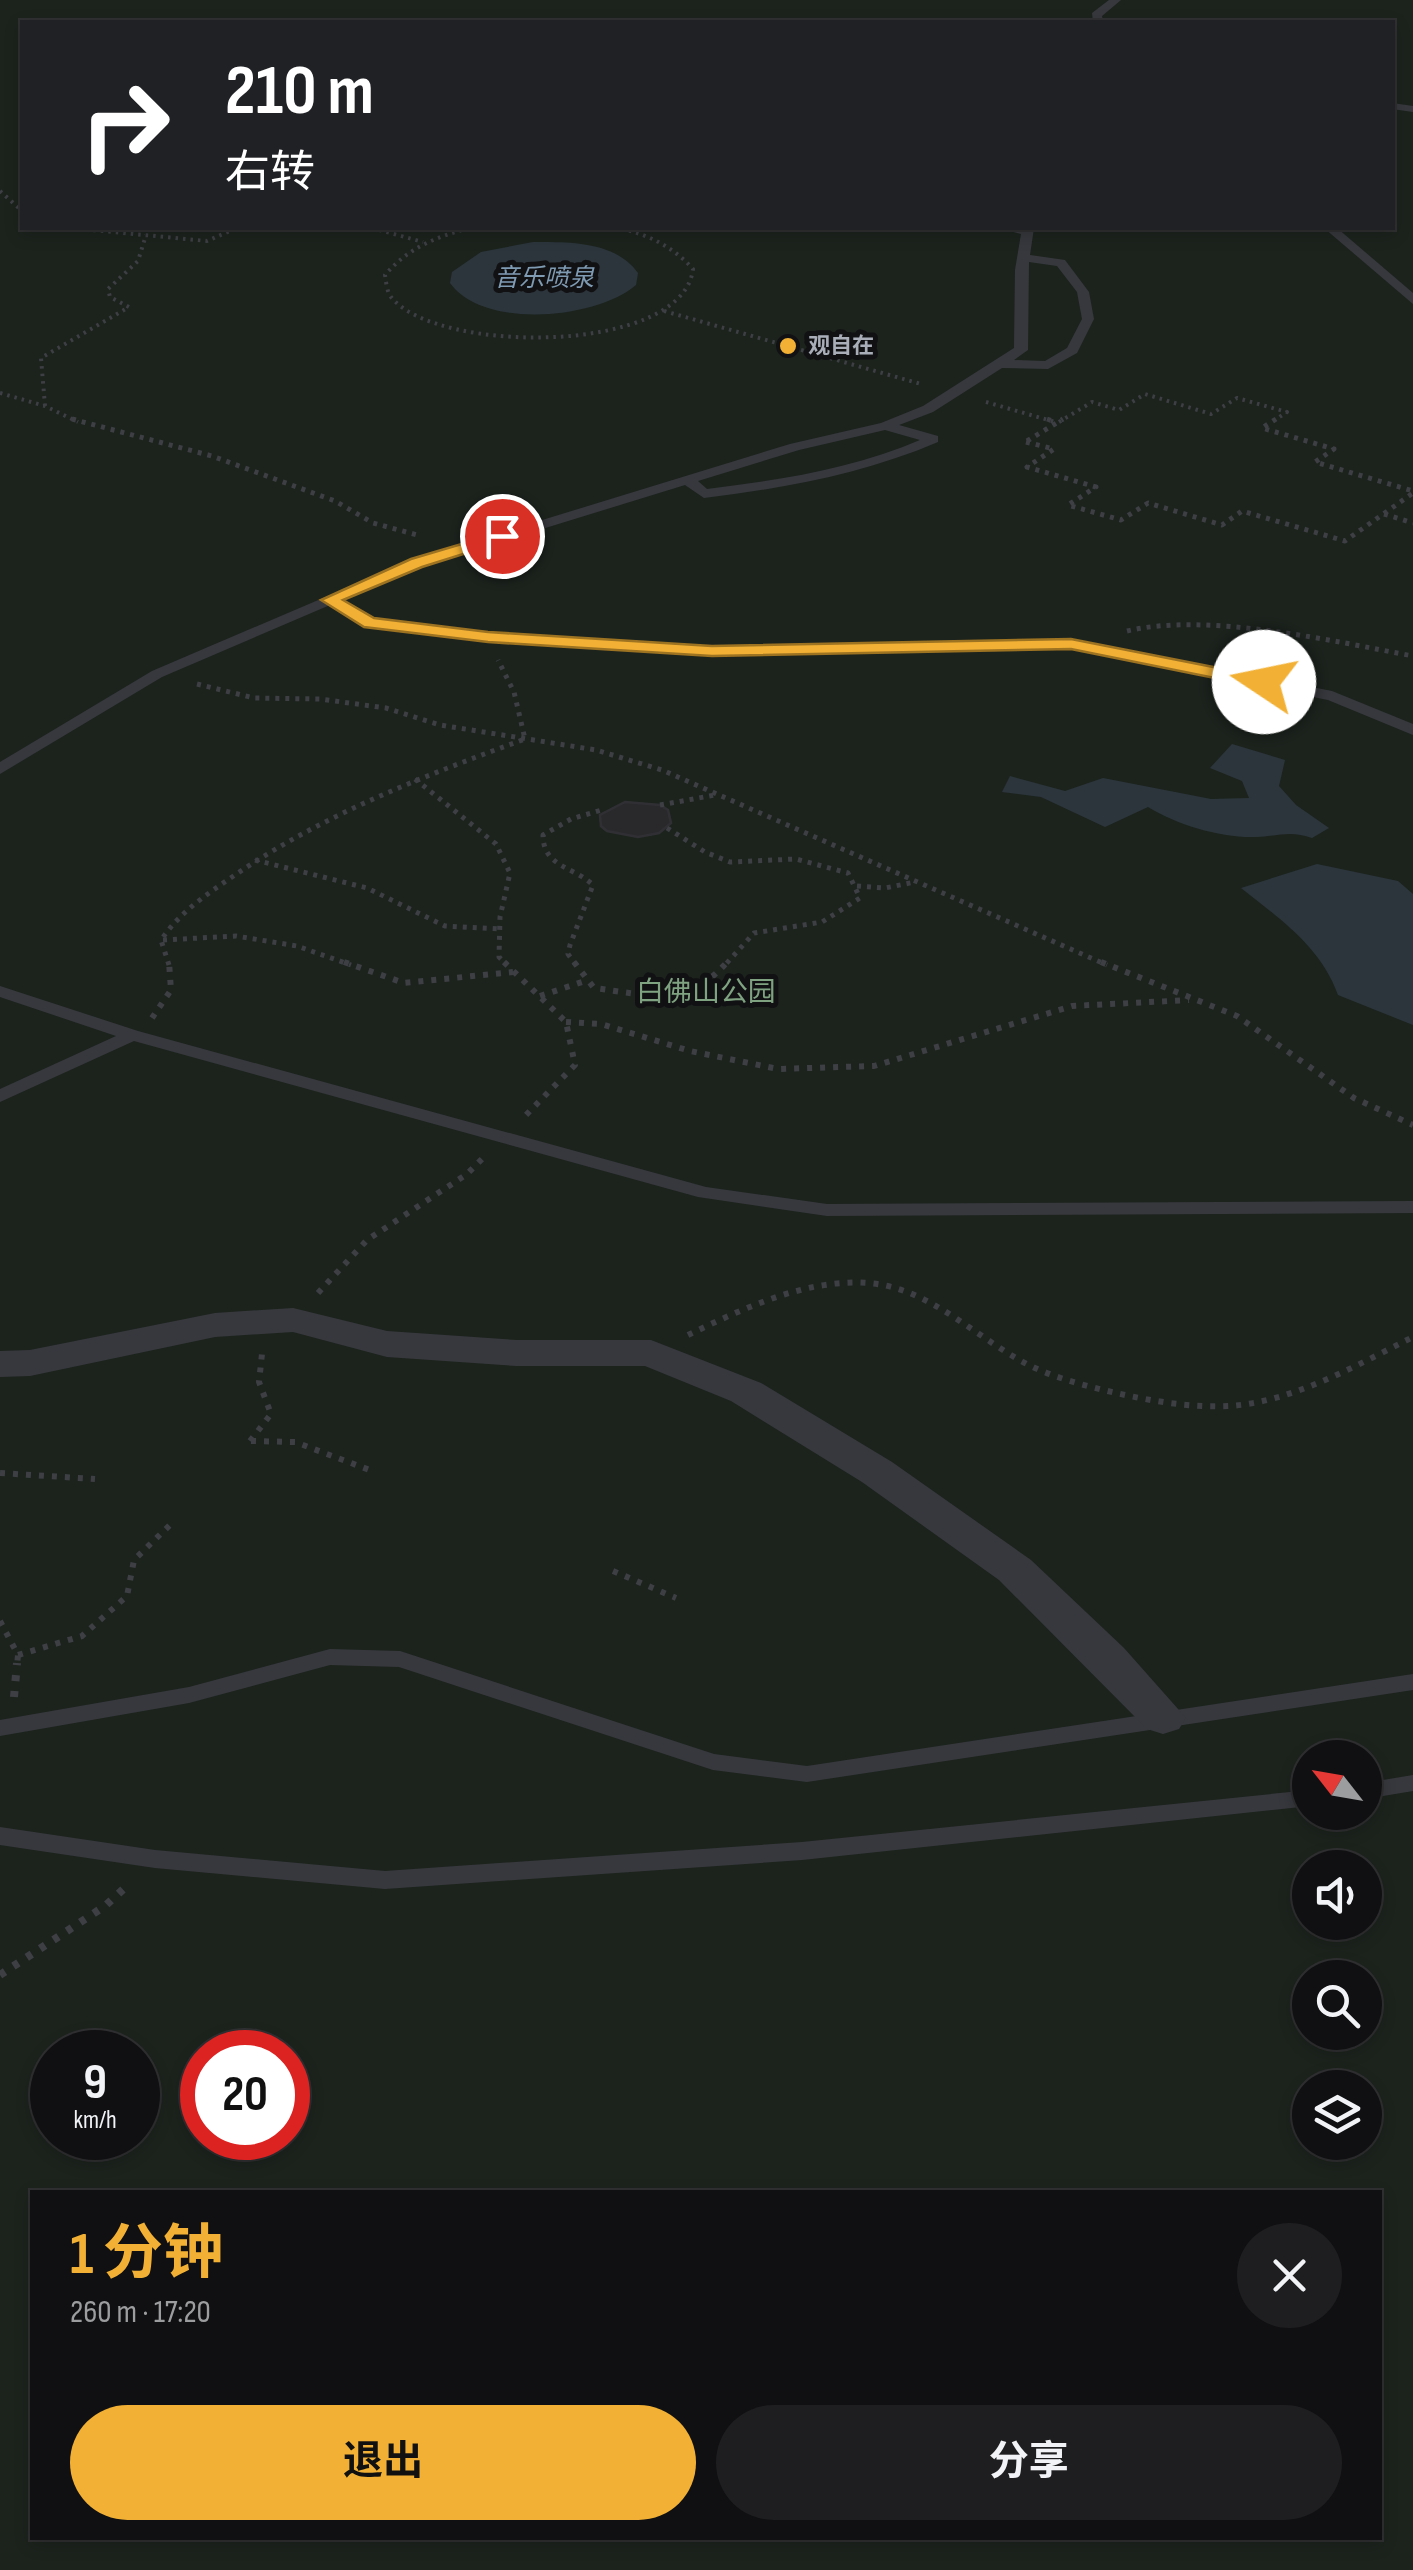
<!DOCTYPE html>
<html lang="zh">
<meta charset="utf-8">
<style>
:root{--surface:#101012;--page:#1e1e20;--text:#f1f3f6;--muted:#9c9d9f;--line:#303032;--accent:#f2b134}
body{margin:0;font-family:"Sofia Sans Condensed","Noto Sans SC",sans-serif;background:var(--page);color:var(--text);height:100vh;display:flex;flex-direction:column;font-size:38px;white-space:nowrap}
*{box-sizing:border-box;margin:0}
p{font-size:32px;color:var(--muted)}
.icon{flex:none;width:55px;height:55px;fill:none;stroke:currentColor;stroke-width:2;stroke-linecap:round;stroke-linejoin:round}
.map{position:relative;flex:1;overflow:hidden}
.side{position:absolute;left:30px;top:2190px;width:1352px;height:350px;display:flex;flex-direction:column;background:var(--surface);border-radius:0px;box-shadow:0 5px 15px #0003,0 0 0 2px var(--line)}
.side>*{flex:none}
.guide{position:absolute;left:20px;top:20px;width:1375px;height:210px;border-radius:0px;box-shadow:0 5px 15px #0003,0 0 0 2px var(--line);background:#202124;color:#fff;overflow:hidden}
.needle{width:65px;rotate:301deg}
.controls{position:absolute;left:1292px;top:1740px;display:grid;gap:20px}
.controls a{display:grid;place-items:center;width:90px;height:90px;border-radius:50%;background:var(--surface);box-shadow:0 5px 15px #0003,0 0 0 2px var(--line);font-size:50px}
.speed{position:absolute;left:30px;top:2030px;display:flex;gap:20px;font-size:50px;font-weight:700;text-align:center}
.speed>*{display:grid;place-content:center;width:130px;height:130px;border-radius:50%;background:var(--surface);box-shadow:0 5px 15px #0003,0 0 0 2px var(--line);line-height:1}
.speed small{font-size:25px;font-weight:400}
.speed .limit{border:15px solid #d22;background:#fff;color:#111}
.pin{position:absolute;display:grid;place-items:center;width:85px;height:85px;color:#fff;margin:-42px;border:5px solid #fff;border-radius:50%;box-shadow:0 2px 10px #0007}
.me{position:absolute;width:110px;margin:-55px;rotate:281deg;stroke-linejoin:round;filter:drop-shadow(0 0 8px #0008)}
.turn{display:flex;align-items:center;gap:35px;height:210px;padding:0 40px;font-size:45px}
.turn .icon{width:130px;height:130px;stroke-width:2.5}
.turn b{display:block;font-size:70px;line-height:85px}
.round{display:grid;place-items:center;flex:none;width:105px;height:105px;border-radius:52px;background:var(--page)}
.summary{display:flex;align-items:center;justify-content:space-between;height:170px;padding:0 40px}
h1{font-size:60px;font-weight:700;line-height:75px;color:var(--accent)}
.cta{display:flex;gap:20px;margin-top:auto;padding:20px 40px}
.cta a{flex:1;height:115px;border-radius:60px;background:var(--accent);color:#111;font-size:40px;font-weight:700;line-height:115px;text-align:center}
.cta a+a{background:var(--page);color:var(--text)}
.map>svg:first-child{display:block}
</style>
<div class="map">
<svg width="1413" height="2570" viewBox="0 0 1413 2570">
<rect width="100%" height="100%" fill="#161618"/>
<path fill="#1c231d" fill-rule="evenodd" d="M0 0H1413V2570H0ZM22 22H1392V228H22ZM1310 1758H1365V1812H1310ZM1310 1868H1365V1922H1310ZM1310 1978H1365V2032H1310ZM52 2052H138V2138H52ZM202 2052H288V2138H202ZM1310 2088H1365V2142H1310ZM32 2192H1380V2538H32Z"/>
<g fill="#2c353c">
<path d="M533 242C569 242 615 241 638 273L636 285C596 319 484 330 450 283L452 272 481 252Z"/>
<path d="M1232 744 1285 760 1279 786 1296 805 1329 828 1312 838C1292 830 1277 836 1256 837 1220 838 1178 825 1148 807L1105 827 1041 797 1002 792 1010 776 1065 791 1103 778 1211 799 1249 798 1242 781 1210 768Z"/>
<path d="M1317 864 1398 881 1413 894V1025L1338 995C1321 947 1280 919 1241 888Z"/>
</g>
<polygon fill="#29292c" stroke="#303034" stroke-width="2.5" points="625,802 660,805 668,810 671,823 659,833 638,837 607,831 601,826 600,815"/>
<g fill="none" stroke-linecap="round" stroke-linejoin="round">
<g stroke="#3d3f44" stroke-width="4" stroke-dasharray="2.5 5" stroke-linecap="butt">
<polyline points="0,191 22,211"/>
<polyline points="71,228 207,241 237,228"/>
<polyline points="372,228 423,242"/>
<path d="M469 228C436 237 408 248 385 275 386 282 387 292 391 297 437 355 683 355 693 269 672 246 649 235 619 228"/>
<polyline points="664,311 921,384"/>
<polyline points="0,393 45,406 78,422"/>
<polyline points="986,402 1055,422"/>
<polyline points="45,406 41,358 129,307 110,297 108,289 138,261 146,235"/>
<polyline points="1059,422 1092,402 1119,410 1145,394 1211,414 1237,398 1287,412 1272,422"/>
</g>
<g stroke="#3d3f44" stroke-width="5" stroke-dasharray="4 6" stroke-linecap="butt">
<polyline points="72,419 212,456 335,501 373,523 421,536"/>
<polyline points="1047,419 1056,422"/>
<polyline points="1276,419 1262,428 1334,449 1315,462 1413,491"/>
<polyline points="1027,441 1063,419"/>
<polyline points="1026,442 1054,449 1027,467 1096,487 1068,505 1121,520 1148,503 1222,525 1242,511 1345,541 1413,493"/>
<polyline points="1384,514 1413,523"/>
<path d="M1127 631C1207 612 1332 641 1413 656"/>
<polyline points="197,684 254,698 320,699 386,708 440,725 596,750 662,770 1107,965"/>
<polyline points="415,779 496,844 510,873 500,917 499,957 507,965"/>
<polyline points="660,805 715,795"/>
<polyline points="667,828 705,852 730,862 796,859 848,873 860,898 822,922 754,933 725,965"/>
<polyline points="255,860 367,888 445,926 500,929"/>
<polyline points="857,886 885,888 915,882"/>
<polyline points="163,940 236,936 297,946 351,965"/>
<path d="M169 965 161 940C180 912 207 894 235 875 324 814 424 776 525 739L514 692 498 660"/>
<path d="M576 965 568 954 570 945 593 885C573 866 543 867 543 835L571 819 605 809"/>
</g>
<g stroke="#3d3f44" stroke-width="6" stroke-dasharray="5 8" stroke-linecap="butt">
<polyline points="344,962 404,983 513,972"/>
<polyline points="504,962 566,1022 575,1065 522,1119"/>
<path d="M574 962 594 988C650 995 686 1009 727 962"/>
<polyline points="1101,962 1237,1016 1354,1098 1413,1125"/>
<polyline points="540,996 585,981"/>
<polyline points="152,1018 171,990 169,962"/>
<polyline points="566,1022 601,1024 690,1051 778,1069 874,1066 1072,1006 1189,1000"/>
<polyline points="318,1293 367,1240 467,1174 485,1156"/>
<path d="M688 1335C742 1309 807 1278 869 1283 926 1288 968 1330 1016 1358 1046 1376 1082 1385 1116 1393 1152 1401 1191 1408 1229 1406 1293 1402 1357 1365 1413 1337"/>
<polyline points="250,1441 271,1414 259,1382 262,1354"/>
<polyline points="251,1441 295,1442 375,1472"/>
<polyline points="0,1473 95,1479"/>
<polyline points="613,1571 676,1598"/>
<polyline points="0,1621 18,1655 17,1666"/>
<polyline points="18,1655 82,1636 127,1596 134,1560 174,1521"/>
</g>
<g stroke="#3d3f44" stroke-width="8" stroke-dasharray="6 10" stroke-linecap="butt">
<polyline points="14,1697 17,1663"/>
<polyline points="0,1975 105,1906 129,1884"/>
</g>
<g fill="#37383d" fill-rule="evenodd">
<polygon points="1109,0 1121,0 1102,16 1103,22 1093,22 1092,13"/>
<polygon points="1392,103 1413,106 1413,112 1392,109"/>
<path d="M999 228H1034L1030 255 1065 260 1089 292 1094 319 1077 353 1048 369 1002 368 933 412 899 425 938 436V442C863 474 785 488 704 498L685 485 422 566 343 600 374 619 488 632 712 646 1071 639 1332 691 1413 724V735L1328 700 1071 649 712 656 488 642 370 628 330 605 162 677 0 774V762L152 671 412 560 790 444 881 423 923 406 1014 348 1015 270 1021 234ZM1029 262 1057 266 1077 292 1082 319 1067 348 1045 361 1014 360 1028 350ZM885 430 920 440C852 469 780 480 707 489L698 481 799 450Z"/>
<polygon points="1324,228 1337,228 1413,293 1413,304"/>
<polygon points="0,986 138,1031 706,1187 827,1204 1413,1201 1413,1213 827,1216 698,1197 134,1041 0,1102 0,1089 116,1036 0,997"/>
<polygon points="330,1649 400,1651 714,1754 807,1766 1413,1674 1413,1690 807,1782 713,1770 399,1667 330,1665 189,1703 0,1736 0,1720 189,1687"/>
<polygon points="1413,1775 1413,1791 1365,1799 1365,1783"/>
<polygon points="1310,1790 1310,1806 802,1860 385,1889 155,1868 0,1845 0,1827 155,1850 385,1871 802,1842"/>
</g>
<polygon fill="#37383d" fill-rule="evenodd" points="293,1308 387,1331 517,1340 651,1340 761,1383 892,1462 1031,1560 1124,1648 1186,1718 1179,1729 1163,1734 1147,1729 999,1580 862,1482 731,1401 645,1366 517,1366 387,1357 293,1332 215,1337 30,1376 0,1377 0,1351 30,1350 215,1313"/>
</g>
<polygon fill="#f2b134" stroke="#9d7322" stroke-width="2.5" points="502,532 511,536 508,540 422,567 343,600 374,618 488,632 712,646 1071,639 1264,677 1273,682 1264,688 1071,649 712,656 488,642 364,627 321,600 411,559"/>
<circle fill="#f2b134" stroke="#111113" stroke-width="4" cx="788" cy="346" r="10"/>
<g text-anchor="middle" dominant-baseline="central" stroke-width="10" stroke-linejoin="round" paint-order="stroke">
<g font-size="22" font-weight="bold" fill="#a8adb8" stroke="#111113" text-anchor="start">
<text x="808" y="346">观自在</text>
</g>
<g font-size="25" font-style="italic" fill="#7f9bb3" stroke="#111113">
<text x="544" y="278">音乐喷泉</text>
</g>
<g font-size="28" fill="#7fa381" stroke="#111113">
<text x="706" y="992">白佛山公园</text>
</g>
</g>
</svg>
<div class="controls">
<a><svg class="needle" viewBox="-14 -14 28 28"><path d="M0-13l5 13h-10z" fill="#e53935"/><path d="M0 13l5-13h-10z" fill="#9c9d9f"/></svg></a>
<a><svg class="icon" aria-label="sound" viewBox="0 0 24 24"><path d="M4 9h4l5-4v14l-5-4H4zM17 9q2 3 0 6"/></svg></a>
<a><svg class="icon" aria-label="search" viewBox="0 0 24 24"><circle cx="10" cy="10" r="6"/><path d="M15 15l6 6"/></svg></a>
<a><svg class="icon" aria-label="layers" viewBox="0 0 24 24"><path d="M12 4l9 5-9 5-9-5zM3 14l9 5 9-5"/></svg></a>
</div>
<div class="speed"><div>9<small>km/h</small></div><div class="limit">20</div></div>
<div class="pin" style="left:502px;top:536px;background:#d93025"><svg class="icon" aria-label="arrive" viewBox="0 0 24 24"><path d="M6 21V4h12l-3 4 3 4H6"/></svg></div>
<svg class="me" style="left:1264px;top:682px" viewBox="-20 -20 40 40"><circle r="19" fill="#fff"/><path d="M0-13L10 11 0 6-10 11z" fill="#f2b134"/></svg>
<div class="guide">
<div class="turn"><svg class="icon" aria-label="right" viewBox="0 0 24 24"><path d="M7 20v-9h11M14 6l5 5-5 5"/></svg><div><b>210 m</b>右转</div></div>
</div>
<section class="side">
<div class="summary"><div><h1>1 分钟</h1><p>260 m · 17:20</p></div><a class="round"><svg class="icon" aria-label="close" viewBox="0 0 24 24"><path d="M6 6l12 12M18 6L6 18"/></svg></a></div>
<div class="cta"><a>退出</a><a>分享</a></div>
</section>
</div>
